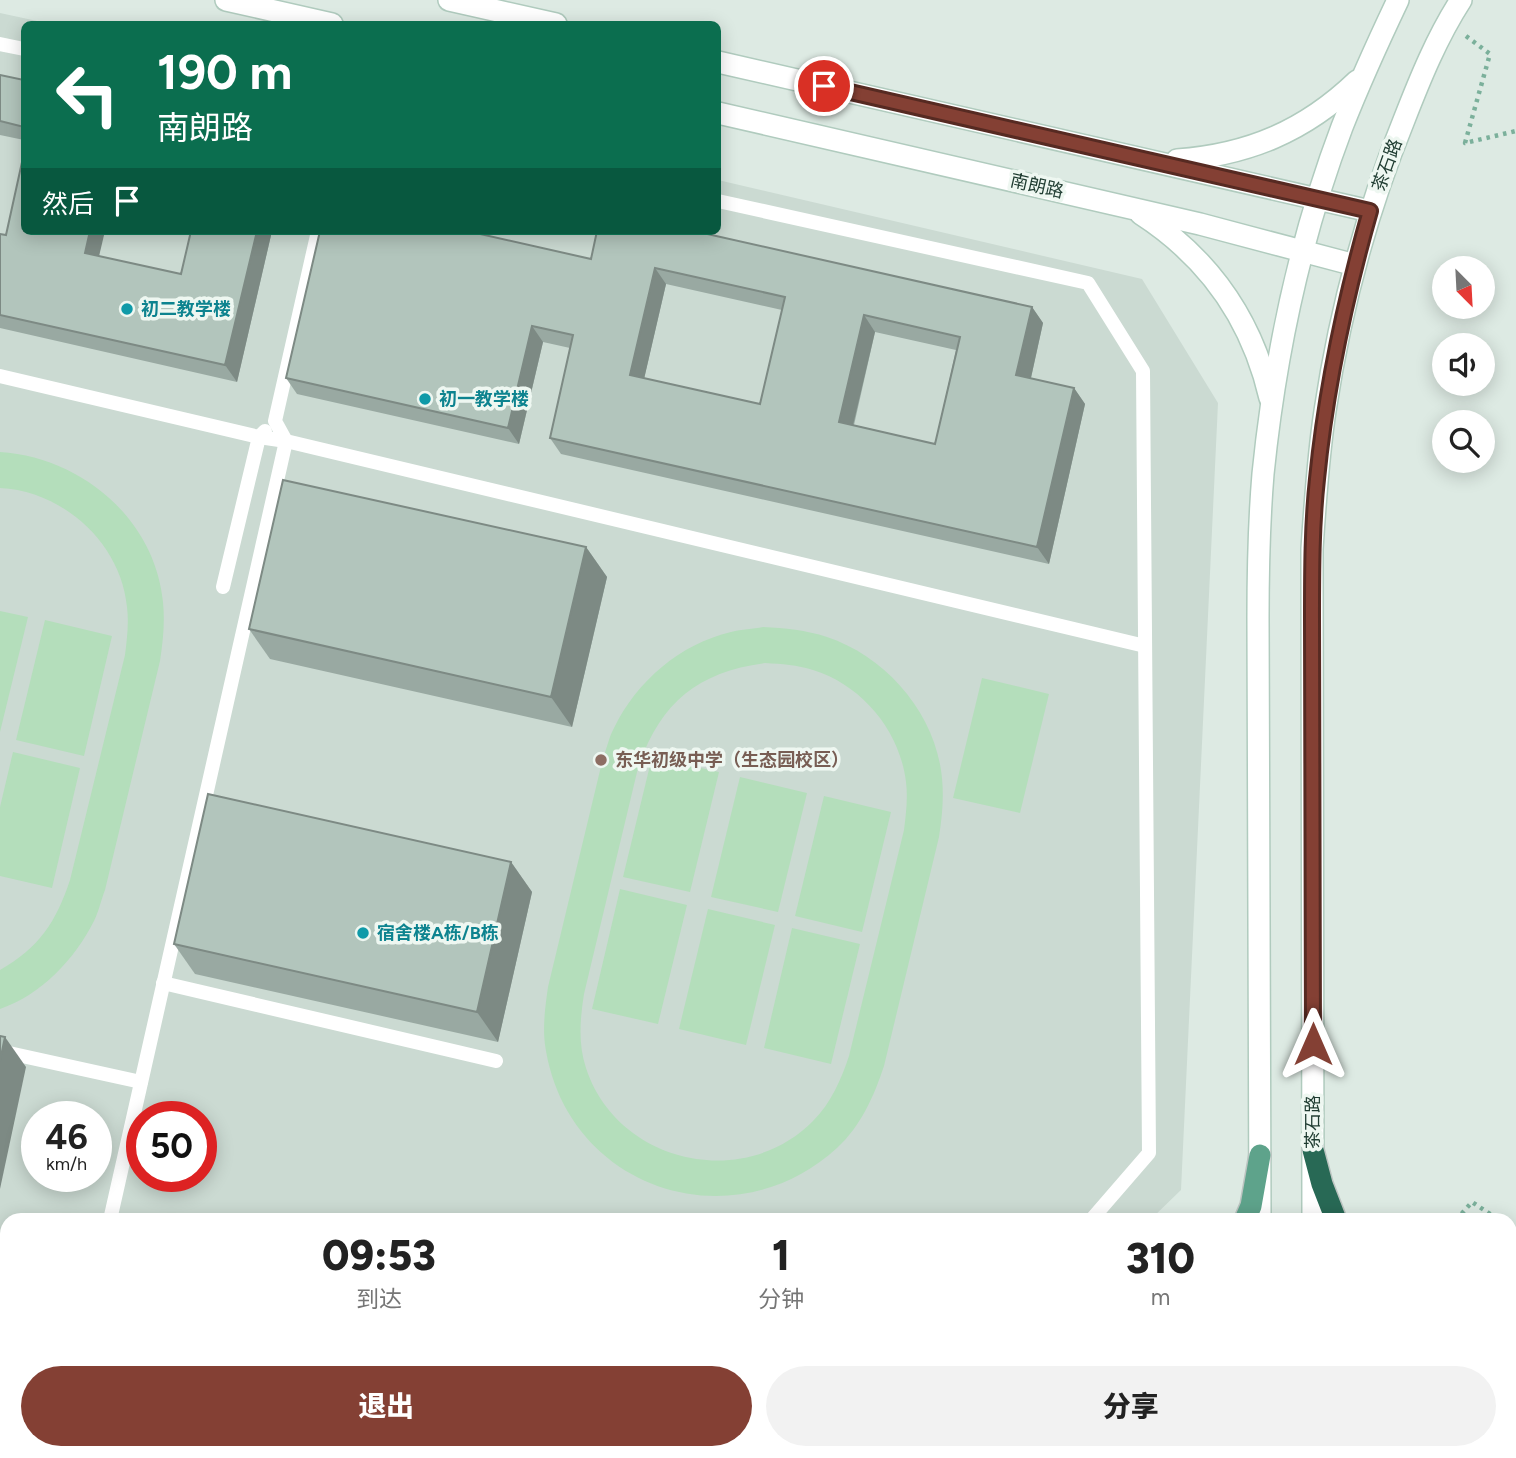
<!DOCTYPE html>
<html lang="zh">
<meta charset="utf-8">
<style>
:root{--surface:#fff;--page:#f2f2f2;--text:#222;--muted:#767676;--accent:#844034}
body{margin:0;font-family:Figtree,"Noto Sans SC",sans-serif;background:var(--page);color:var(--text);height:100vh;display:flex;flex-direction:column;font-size:26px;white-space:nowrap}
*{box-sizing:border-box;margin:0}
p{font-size:23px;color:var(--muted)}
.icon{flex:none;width:38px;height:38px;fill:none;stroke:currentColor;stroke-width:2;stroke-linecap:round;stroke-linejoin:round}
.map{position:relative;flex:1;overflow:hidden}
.sheet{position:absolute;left:0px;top:1213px;width:1517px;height:247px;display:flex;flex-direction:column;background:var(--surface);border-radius:21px 21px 0 0;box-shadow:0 4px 18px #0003}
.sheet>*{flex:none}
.hud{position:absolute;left:21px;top:21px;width:700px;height:214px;border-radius:10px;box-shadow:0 4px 18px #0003;background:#0b6e4f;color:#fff;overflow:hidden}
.needle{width:46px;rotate:156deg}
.tools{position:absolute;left:1432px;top:256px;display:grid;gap:14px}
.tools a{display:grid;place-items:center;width:63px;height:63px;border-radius:50%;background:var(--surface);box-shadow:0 4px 18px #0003;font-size:35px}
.speed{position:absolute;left:21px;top:1101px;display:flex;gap:14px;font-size:35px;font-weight:700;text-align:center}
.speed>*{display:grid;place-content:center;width:91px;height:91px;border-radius:50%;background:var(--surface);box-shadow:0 4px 18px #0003;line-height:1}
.speed small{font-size:18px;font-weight:400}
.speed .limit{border:10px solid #d22;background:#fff;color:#111}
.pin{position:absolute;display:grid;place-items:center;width:60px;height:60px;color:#fff;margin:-30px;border:4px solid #fff;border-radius:50%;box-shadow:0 2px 7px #0007}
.me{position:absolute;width:77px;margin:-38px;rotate:0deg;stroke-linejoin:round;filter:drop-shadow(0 0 5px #0008)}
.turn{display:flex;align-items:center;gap:24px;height:147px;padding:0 21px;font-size:32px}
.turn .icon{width:91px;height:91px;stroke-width:2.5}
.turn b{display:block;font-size:49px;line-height:60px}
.then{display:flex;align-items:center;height:66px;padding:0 21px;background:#0003;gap:14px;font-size:26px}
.eta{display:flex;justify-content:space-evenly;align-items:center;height:119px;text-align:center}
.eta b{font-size:42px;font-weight:800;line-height:49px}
.button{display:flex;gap:14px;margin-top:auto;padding:14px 21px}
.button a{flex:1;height:80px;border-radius:42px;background:var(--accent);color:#fff;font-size:28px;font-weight:800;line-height:80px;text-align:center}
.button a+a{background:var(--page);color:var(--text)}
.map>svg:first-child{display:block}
</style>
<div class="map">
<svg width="1516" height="1458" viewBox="0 0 1516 1458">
<rect width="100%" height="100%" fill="#ddeae3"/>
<path fill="#cbdad2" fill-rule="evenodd" d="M0 13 51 24H24V231H718V180L1142 279 1218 403 1181 1190 1150 1220H7V1290H0ZM37 1116H96V1176H37ZM142 1116H201V1176H142Z"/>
<g fill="#b4debb" fill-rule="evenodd">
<path d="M0 452C81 457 155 519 163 602 165 623 163 641 160 661L105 890C101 900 99 911 94 921 75 959 41 995 0 1009V970C39 948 56 922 70 880L125 655C127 639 129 623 127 607 121 543 63 491 0 488Z"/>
<polygon points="0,611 28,617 0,732"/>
<polygon points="45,620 112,636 84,756 16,740"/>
<path d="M763 627C785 628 806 630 827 637 887 657 936 714 942 778 944 799 942 817 939 837L884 1066C874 1096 861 1126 837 1148 733 1243 570 1190 546 1051 542 1030 545 1008 548 987L603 758C607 748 609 737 614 728 637 681 680 644 731 632 742 629 753 629 763 627ZM765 663C782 664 797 665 813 670 862 685 900 731 906 782 908 798 906 814 904 830L849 1056C841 1080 831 1103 813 1121 743 1192 617 1163 586 1068 578 1044 580 1019 584 994L638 768C660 703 697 672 765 663Z"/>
<polygon points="982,678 1049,694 1020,813 953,798"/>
<polygon points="13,752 80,768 52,888 0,876 0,807"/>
<polygon points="652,757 719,772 690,892 623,877"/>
<polygon points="740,777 807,793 778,912 711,897"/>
<polygon points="824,796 891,812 862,932 795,916"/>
<polygon points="620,889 687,905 658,1024 592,1009"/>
<polygon points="708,909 775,925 746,1045 679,1029"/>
<polygon points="792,928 860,944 831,1064 764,1048"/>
</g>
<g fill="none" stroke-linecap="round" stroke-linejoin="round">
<g stroke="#b0cbbe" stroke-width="24">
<g id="secondary">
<polyline points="226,0 332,24"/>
<polyline points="449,0 556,24"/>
<polyline points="718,62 1370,211"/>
<polyline points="718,113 1200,224 1355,265"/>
<path d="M1177 160C1248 155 1305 131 1357 81"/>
<path d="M1141 214C1209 258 1252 320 1270 398"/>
<path d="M1260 1220 1258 618C1258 570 1259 522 1263 474 1275 356 1300 238 1342 127 1359 84 1378 42 1398 0"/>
<path d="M1313 1220 1312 549C1315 503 1318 457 1325 411 1340 311 1366 213 1404 120 1420 79 1437 37 1461 0"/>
</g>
</g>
<g stroke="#bcc4c1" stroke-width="24">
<g id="primary">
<polyline points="1245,1220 1251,1206 1260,1155"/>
<polyline points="0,1442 7,1442"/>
<polyline points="1331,1452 1332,1458"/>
<polyline points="920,1458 935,1452"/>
</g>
</g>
<g stroke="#bcc4c1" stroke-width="24">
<g id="highway">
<polyline points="1313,1150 1322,1184 1336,1220"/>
<polyline points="1510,1377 1516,1379"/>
<polyline points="1510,1418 1516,1417"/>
<polyline points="1271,1458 1308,1452"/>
</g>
</g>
<g stroke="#7bb09b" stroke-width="4.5" stroke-dasharray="3.5 5" stroke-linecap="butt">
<polyline points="1466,36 1490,54 1465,143 1516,131"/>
<polyline points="1456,1220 1472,1202 1499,1220"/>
<polyline points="1510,1227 1516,1230"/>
<polyline points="1398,1452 1399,1458"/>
</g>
<g stroke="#fff" stroke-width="14">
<polyline points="0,44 24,49"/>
<polyline points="718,201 1088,283 1143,371 1149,1153 1091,1220"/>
<polyline points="0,376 259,437 286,441 1145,646"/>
<polyline points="223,587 259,437 265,431"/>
<polyline points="163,983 496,1061"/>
<polyline points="0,1051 141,1082"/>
<polyline points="110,1220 286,441 275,421 318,231"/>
<polyline points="0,1259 7,1259"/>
</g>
<use href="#secondary" stroke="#fff" stroke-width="21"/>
<use href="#primary" stroke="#5ea38b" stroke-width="21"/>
<use href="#highway" stroke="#286955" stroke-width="21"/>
</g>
<g fill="#99a9a2" fill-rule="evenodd">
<polygon points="0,75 24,80 24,140 0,135"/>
<polygon points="191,231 272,231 237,382 0,328 0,234 181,274"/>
<path d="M591 259 1032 307 1043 323 1031 378 1074 388 1085 404 1049 564 561 454 550 438 570 348 543 342 519 444 297 394 286 378ZM666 284 782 310 760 404 644 379ZM875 332 956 350 935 444 854 425Z"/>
<polygon points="586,547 607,577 572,727 270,659 249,629"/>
<polygon points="511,862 532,892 498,1042 195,974 174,944"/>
</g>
<g fill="#7d8a84">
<polygon points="90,231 105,231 96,269 85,253"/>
<polygon points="257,231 272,231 237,382 225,365"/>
<polygon points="655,268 666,284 641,392 630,375"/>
<polygon points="1032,307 1043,323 1028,391 1016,375"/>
<polygon points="864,315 875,332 850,438 839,422"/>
<polygon points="532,326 543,342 519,444 508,428"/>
<polygon points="1074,388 1085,404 1049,564 1037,547"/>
<polygon points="586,547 607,577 572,727 551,697"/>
<polygon points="511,862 532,892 498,1042 477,1012"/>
<polygon points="5,1037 26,1067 0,1189 0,1061"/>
</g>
<g fill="#b2c5bc" stroke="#7d8a84" stroke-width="2" fill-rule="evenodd">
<polygon points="0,75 24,80 24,127 0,121"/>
<polygon points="24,153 24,231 90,231 85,253 181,274 191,231 257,231 225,365 0,315 0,234 6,235"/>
<path d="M320 231H467L591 259 597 231H694L1032 307 1016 375 1074 388 1037 547 550 438 573 335 532 326 508 428 286 378ZM655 268 785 297 760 404 630 375ZM864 315 960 337 935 444 839 422Z"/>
<polygon points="283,480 586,547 551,697 249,629"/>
<polygon points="208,794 511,862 477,1012 174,944"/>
<polygon points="0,1036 5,1037 0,1061"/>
</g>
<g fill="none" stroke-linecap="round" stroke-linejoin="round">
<g stroke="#562a22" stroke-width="18">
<path id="route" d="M824 86 1370 211C1345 299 1326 387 1317 479 1312 525 1312 571 1312 618L1313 1044"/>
</g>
<use href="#route" stroke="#844034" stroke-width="12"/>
</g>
<g fill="#0f9aa8" stroke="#eef7f1" stroke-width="2.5">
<circle cx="127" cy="309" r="7"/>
<circle cx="425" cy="399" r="7"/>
<circle cx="363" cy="933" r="7"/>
</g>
<circle fill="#8d6e63" stroke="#eef7f1" stroke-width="2.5" cx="601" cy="760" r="7"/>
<g text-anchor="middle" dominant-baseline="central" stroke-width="7" stroke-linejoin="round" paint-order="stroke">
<g font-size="18" fill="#1e3b30" stroke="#eef7f1">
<text transform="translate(1387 165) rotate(-70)">茶石路</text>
<text transform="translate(1037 186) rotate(13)">南朗路</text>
<text transform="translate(1313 1122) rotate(-90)">茶石路</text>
</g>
<g font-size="18" font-weight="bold" fill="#0d838f" stroke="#eef7f1" text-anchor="start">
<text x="141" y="309">初二教学楼</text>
<text x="439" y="399">初一教学楼</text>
<text x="377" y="933">宿舍楼A栋/B栋</text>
</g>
<g font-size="18" font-weight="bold" fill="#785e54" stroke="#eef7f1" text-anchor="start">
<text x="615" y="760">东华初级中学（生态园校区）</text>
</g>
</g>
</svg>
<div class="tools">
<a><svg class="needle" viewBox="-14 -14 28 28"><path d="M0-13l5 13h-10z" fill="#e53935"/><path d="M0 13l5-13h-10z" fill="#767676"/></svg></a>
<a><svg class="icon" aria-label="sound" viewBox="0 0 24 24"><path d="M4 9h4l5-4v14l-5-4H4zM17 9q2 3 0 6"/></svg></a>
<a><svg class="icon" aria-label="search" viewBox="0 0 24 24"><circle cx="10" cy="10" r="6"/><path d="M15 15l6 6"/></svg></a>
</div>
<div class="speed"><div>46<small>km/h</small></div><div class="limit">50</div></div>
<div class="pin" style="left:824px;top:86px;background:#d93025"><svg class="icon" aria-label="arrive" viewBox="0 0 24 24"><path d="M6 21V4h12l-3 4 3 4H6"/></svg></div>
<svg class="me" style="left:1313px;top:1044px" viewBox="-20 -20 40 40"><path d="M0-17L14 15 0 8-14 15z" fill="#844034" stroke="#fff" stroke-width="4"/></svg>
<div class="hud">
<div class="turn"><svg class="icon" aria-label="left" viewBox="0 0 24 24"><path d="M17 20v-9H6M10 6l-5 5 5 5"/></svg><div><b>190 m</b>南朗路</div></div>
<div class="then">然后<svg class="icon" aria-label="arrive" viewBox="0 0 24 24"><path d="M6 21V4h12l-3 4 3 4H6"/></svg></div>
</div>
<section class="sheet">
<div class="eta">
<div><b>09:53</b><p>到达</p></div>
<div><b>1</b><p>分钟</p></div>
<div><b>310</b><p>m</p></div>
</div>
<div class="button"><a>退出</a><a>分享</a></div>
</section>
</div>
